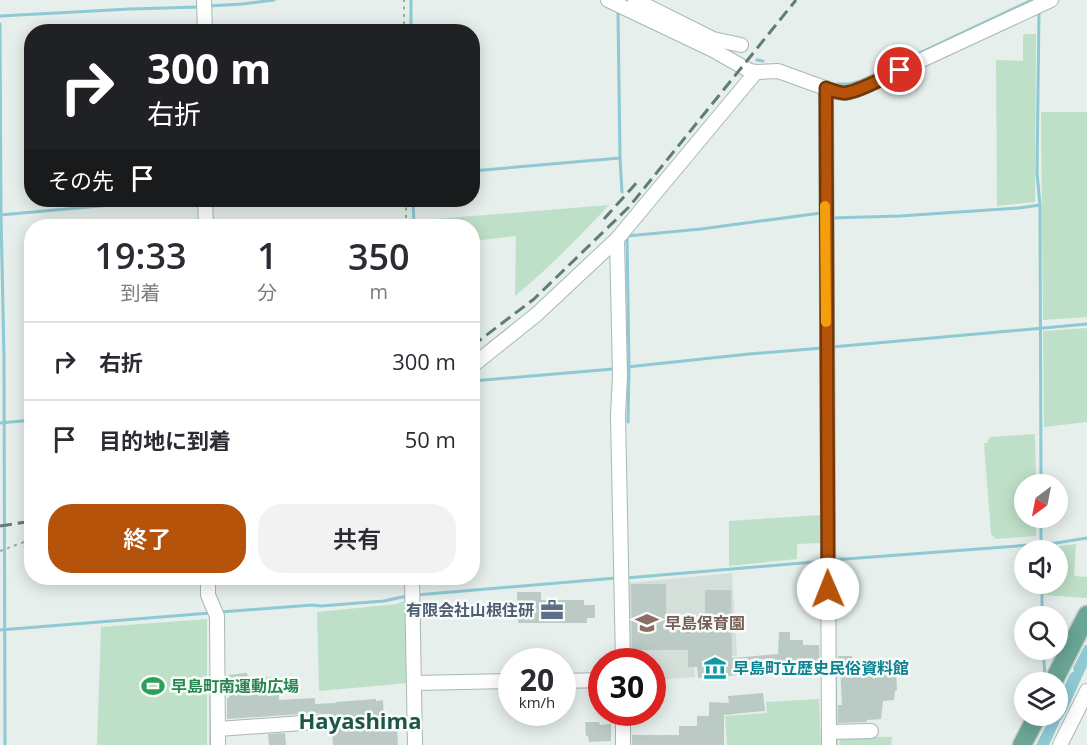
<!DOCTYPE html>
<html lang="ja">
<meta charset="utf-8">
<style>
:root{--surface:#fff;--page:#f2f2f3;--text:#2b2b33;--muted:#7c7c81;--line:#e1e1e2;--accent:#b45309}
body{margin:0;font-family:"Open Sans","Noto Sans JP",sans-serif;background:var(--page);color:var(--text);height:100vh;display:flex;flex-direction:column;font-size:22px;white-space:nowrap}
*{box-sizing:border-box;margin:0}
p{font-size:20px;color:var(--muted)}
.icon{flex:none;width:33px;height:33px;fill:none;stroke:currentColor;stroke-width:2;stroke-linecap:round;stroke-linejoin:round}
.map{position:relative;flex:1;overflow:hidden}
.sheet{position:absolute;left:24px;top:219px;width:456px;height:366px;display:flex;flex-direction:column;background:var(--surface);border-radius:24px;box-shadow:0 3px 15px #0003}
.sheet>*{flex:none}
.guide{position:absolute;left:24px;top:24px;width:456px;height:183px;border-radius:24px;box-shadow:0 3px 15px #0003;background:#202124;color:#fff;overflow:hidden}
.needle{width:39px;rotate:212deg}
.fabs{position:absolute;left:1014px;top:474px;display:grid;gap:12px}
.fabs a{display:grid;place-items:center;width:54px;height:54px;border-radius:50%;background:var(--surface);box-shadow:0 3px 15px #0003;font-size:30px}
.speed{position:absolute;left:498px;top:648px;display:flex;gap:12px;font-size:30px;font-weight:700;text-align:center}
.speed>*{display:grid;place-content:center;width:78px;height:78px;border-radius:50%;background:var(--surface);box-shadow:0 3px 15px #0003;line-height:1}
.speed small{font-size:15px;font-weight:400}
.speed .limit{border:9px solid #d22;background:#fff;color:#111}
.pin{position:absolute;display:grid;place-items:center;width:51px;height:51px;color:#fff;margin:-26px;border:3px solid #fff;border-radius:50%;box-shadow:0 2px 6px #0007}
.me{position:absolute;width:66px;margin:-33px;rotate:359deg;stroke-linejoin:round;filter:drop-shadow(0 0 4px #0008)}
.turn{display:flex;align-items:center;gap:21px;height:126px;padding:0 24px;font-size:27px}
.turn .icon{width:78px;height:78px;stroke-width:2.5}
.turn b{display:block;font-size:42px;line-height:51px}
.then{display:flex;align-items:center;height:57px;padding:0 24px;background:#0003;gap:12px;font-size:22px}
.eta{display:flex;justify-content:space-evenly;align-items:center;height:102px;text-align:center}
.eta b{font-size:36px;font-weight:600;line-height:42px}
.action{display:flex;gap:12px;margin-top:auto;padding:12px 24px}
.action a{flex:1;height:69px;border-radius:24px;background:var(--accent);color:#fff;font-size:24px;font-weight:600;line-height:69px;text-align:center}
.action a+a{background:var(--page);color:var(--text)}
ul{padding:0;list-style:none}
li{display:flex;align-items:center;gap:18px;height:78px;padding:0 24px;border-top:2px solid var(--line)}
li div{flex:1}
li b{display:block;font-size:22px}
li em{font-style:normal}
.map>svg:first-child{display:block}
</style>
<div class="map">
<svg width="1087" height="745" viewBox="0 0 1087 745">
<rect width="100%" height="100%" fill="#e6efeb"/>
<polygon fill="#d4dfda" points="732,573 737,656 694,658 695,677 653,680 652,662 629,661 629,583"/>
<g fill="#bfe0c8">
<polygon points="1026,34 1036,34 1035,202 997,206 996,60 1023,61 1023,35"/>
<polygon points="1041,112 1087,112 1087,317 1043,320"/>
<path d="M609 205C579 237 549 268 515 296L516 236 473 241 472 226H421L423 220Z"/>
<polygon points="1087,328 1087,422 1044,427 1043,331"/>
<polygon points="1035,434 1036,484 1024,484 1024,518 1036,518 1036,536 996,539 991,534 984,443 987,443 990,437"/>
<polygon points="822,515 822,543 797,544 797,559 729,566 729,521"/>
<polygon points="1076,544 1074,576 1087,577 1087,598 1044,595 1044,584 1058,584 1058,550 1044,550 1044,546 1054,547"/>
<polygon points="404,601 407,601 409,683 319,691 317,612 397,604"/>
<polygon points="207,619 207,745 97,745 101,627"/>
<polygon points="819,699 821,745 727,745 725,716 767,713 766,702"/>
<polygon points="840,736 892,737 891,745 839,745"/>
</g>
<polygon fill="#8ec9d4" points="1085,645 1087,645 1087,666 1066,712 1060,721 1049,745 1036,745 1051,716 1058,716 1058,701 1070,674 1074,671 1073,668"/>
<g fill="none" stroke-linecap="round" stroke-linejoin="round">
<g stroke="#8ec9d4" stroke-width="3">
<polyline points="411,0 411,32"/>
<polyline points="208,6 242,4 274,0"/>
<polyline points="1039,11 1037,173 1040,205 1041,484"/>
<polyline points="618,12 620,158 622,192"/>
<polyline points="0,16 130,9 199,7"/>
<polyline points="0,24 1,215 4,357 5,745"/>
<polyline points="757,60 763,61"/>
<polyline points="836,84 850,84 860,81 1032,0"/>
<polyline points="472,171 620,158"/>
<polyline points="413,200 414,226"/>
<polyline points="0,215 165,200"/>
<polyline points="830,218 900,216 1019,208 1040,205"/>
<polyline points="627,235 629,367 628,422"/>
<polyline points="627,236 701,229 821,213"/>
<polyline points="832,347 1087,324"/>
<polyline points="627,367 749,354 822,348"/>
<polyline points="472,381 613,369"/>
<polyline points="0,423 32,420"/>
<polyline points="1041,518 1041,550"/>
<polyline points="832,560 1056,543 1087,538"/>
<polyline points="626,578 825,561"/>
<polyline points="1042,584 1042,616"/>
<polyline points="416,595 616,578"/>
<polyline points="220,612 312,605 321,606 384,601 407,596"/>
<polyline points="0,630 210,613"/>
<path d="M1043 650C1043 659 1047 675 1043 682"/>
<polyline points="835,669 836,728"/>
<polyline points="836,735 836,745"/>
<polyline points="211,745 211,696"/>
</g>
</g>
<g fill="#bbcac4">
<polygon points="631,584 666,584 666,625 705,625 705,590 731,590 732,658 778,654 779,632 790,632 790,640 803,640 803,645 819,645 820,666 779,665 780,672 698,678 697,667 688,667 688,650 632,650"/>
<polygon points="517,592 541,592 541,600 584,600 584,605 595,605 595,618 587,618 587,623 518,623"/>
<polygon points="838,656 852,656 852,663 855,663 855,667 857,667 857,672 876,670 876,673 896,672 897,690 895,691 894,700 883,701 881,719 867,720 867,722 838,723 838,705 842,705 840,665 838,665"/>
<polygon points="247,673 248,678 278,677 279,700 315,698 315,704 336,703 336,702 376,699 376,701 383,700 384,724 392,723 392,727 397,726 398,745 333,745 331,714 321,714 315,713 227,719 227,698 229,698 228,675"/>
<polygon points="763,693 765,711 724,715 724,745 632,745 632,735 679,735 679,726 697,726 697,716 709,716 709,702 729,703 728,696"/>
<polygon points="585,722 599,722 600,725 611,724 611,741 589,742 588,736 586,736"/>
<polygon points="285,733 286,745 269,745 268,734"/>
</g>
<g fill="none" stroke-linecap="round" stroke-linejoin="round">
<g stroke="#a8b8b2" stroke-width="16">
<g id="minor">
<polyline points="204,0 205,32"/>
<polyline points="608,0 713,50 750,71 756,72 778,71 836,92 846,93 857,90 1051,0"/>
<polyline points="635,0 713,39 741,45"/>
<polyline points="826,88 829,745"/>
<polyline points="205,200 206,226"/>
<polyline points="617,239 620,376 618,415 623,662"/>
<polyline points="472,366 537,314 617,239 756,72"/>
<polyline points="208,578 208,595 217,616 218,745"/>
<polyline points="412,578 415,745"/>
<polyline points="562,681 602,680"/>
<polyline points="414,683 512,681"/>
<polyline points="623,712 623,745"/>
<polyline points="218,729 316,722"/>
<polyline points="829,732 871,731"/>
<polyline points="1060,745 1087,691"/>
</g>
</g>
<g stroke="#c2cac8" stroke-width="21">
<g id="major">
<polyline points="1053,682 1087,615"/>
<polyline points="1022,745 1037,716"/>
</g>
</g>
<g stroke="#86b3a5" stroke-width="2" stroke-dasharray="3 4.5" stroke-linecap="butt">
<polyline points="404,32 404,0"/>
<polyline points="406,200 406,226"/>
<polyline points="0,551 32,539"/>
</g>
<use href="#minor" stroke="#fff" stroke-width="14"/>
<use href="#major" stroke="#6aa596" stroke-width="18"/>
<g stroke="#5f7d75" stroke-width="3" stroke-dasharray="12 6" stroke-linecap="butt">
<polyline points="604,219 640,179"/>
<polyline points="472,346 534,299 629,207 796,0"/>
<polyline points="0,526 32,521"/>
</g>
</g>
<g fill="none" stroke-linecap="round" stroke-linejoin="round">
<g stroke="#753606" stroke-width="15">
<path id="route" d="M828 589 826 88C832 90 838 93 845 93 859 92 887 76 900 70"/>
</g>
<use href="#route" stroke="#b45309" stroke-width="10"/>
<polyline stroke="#f59e0b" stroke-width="10" points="825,206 826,322"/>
</g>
<defs>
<g id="office-bare" transform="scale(1.8)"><path d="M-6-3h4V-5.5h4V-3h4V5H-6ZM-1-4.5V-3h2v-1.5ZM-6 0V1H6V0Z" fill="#5c6f8a" stroke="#f7fbf9" stroke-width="2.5" paint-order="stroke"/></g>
<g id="school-bare" transform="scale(1.8)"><path d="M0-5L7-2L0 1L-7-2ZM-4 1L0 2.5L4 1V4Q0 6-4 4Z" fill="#8d6e63" stroke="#f7fbf9" stroke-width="2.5" paint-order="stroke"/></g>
<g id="museum-bare" transform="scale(1.8)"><path d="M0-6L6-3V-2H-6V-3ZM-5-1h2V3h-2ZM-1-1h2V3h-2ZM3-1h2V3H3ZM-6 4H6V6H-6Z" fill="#0f9aa8" stroke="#f7fbf9" stroke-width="2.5" paint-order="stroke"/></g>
<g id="stadium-bare" transform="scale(1.8)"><path d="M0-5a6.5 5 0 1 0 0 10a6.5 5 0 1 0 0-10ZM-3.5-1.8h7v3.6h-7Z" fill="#2e9e5b" stroke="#f7fbf9" stroke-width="2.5" paint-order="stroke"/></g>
</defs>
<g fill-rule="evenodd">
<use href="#office-bare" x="552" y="610"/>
<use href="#school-bare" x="647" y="623"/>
<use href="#museum-bare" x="715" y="668"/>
<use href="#stadium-bare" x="153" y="686"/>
</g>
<g text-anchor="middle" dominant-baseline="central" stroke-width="5" stroke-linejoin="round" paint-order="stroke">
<g font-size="16" font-weight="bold" fill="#4e5e75" stroke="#f7fbf9" text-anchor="end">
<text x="534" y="610">有限会社山根住研</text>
</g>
<g font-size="16" font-weight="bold" fill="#785e54" stroke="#f7fbf9" text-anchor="start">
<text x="665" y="623">早島保育園</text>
</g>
<g font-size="16" font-weight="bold" fill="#0d838f" stroke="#f7fbf9" text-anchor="start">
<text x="733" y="668">早島町立歴史民俗資料館</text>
</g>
<g font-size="16" font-weight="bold" fill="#27864d" stroke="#f7fbf9" text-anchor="start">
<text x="171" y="686">早島町南運動広場</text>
</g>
<g font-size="22" font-weight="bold" fill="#1f5548" stroke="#f7fbf9">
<text x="360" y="720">Hayashima</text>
</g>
</g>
</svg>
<div class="fabs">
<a><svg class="needle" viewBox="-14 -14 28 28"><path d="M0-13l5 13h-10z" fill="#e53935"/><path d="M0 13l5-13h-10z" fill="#7c7c81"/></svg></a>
<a><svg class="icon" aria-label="sound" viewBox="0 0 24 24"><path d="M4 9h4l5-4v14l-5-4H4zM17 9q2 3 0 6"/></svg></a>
<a><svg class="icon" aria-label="search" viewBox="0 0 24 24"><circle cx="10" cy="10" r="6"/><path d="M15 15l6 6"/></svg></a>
<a><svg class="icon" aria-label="layers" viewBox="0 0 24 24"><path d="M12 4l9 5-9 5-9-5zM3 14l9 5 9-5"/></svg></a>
</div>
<div class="speed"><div>20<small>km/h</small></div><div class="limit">30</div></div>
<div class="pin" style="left:900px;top:70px;background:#d93025"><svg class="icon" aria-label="arrive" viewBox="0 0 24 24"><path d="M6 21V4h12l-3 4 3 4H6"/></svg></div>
<svg class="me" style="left:828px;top:589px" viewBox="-20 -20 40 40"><circle r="19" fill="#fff"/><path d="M0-13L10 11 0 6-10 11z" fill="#b45309"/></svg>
<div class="guide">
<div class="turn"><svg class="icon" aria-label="right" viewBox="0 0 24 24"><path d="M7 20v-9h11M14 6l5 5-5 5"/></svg><div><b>300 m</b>右折</div></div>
<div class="then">その先<svg class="icon" aria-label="arrive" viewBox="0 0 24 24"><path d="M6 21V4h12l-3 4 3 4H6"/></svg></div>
</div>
<section class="sheet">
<div class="eta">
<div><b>19:33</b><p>到着</p></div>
<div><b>1</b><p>分</p></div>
<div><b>350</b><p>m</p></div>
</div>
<ul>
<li><svg class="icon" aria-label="right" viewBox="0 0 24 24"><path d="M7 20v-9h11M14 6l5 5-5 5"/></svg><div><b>右折</b></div><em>300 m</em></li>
<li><svg class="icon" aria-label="arrive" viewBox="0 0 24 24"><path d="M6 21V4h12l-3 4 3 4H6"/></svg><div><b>目的地に到着</b></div><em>50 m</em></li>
</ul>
<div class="action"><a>終了</a><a>共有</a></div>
</section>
</div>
